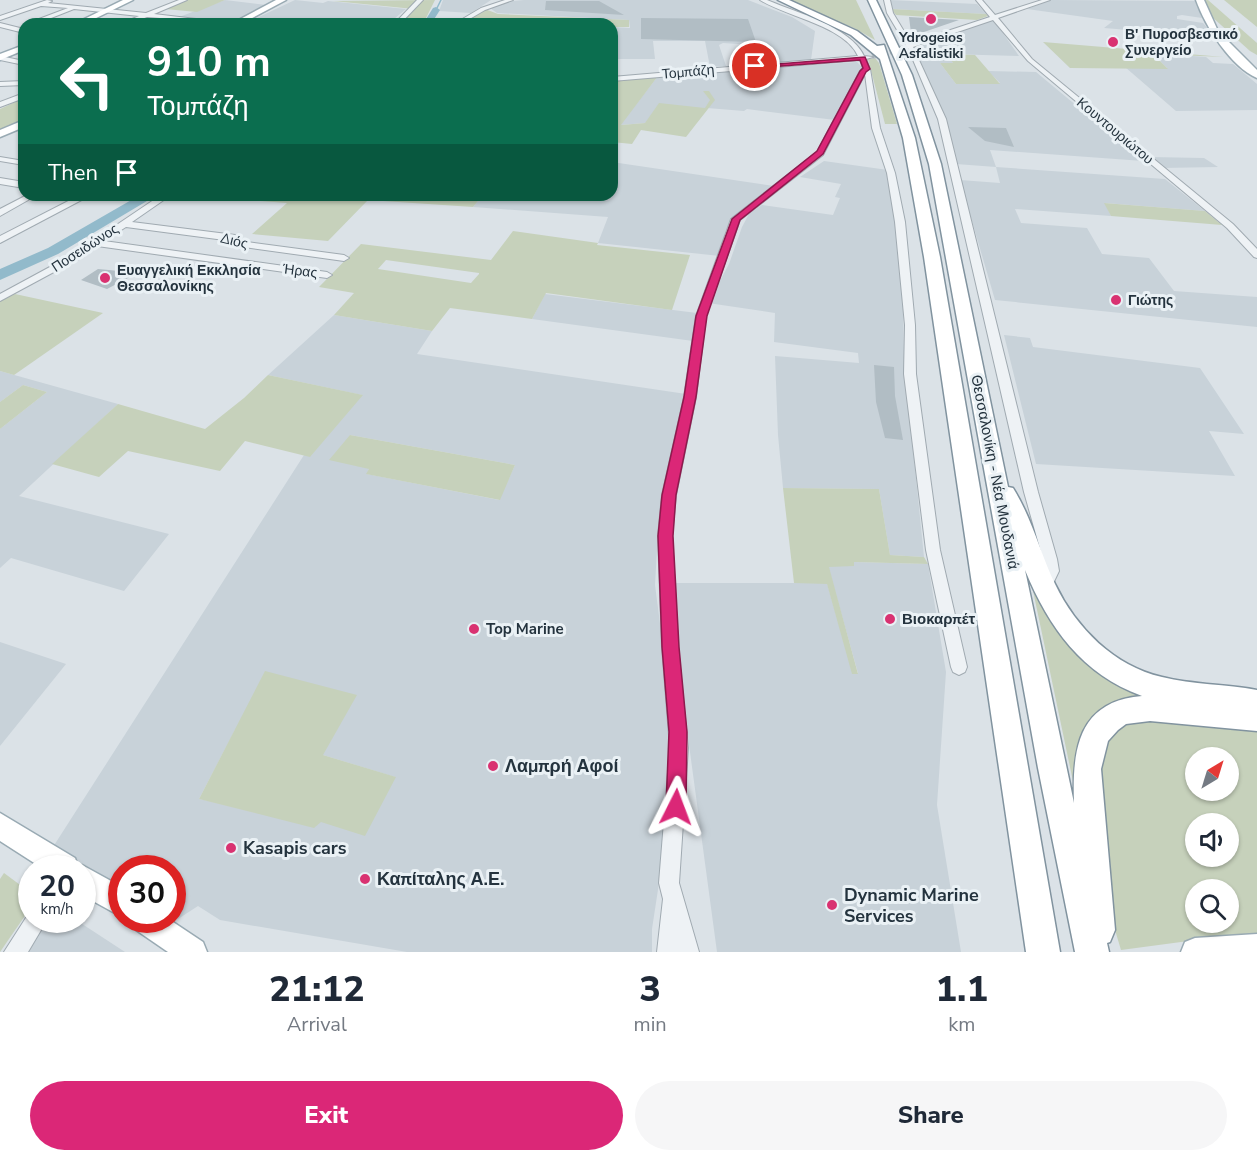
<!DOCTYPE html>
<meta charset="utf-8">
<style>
:root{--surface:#fff;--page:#f6f6f7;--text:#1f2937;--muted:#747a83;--accent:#db2777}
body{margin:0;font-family:"Nunito Sans",sans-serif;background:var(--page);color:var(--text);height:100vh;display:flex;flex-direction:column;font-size:22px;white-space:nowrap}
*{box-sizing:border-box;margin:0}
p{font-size:20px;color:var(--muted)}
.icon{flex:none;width:33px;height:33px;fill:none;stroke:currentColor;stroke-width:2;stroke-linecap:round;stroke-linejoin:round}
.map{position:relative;height:952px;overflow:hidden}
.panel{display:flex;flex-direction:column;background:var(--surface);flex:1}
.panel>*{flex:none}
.hud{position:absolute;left:18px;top:18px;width:600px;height:183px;border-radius:18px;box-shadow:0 2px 4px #0004;background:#0b6e4f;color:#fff;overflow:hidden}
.needle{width:39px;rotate:38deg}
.controls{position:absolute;left:1185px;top:747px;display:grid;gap:12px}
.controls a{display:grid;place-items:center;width:54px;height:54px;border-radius:50%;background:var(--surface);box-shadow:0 2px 4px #0004;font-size:30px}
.speed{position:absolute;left:18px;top:855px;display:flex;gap:12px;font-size:30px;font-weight:700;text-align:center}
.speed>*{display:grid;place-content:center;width:78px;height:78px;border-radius:50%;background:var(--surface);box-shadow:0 2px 4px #0004;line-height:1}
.speed small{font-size:15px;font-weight:400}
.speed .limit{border:9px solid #d22;background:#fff;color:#111}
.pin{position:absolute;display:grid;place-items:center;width:51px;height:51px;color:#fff;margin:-26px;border:3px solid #fff;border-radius:50%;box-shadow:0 2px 6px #0007}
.me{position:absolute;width:66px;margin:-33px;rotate:3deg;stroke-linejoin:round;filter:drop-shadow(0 0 4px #0008)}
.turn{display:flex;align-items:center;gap:21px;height:126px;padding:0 30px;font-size:27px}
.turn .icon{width:78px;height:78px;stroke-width:2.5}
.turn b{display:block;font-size:42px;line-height:51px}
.then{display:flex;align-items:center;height:57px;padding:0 30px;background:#0003;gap:12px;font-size:22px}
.eta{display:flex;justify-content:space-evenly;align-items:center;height:102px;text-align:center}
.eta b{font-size:36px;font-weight:800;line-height:42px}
.button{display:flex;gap:12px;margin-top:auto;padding:12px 30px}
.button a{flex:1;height:69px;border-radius:36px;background:var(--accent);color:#fff;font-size:24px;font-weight:800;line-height:69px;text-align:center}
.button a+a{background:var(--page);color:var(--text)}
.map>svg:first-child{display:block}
</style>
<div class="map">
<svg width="1257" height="952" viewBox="0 0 1257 952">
<rect width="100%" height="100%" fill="#dbe2e7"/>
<g fill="#c8d2d9" fill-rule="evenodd">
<polygon points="225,0 266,5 231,23 179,17"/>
<polygon points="295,0 323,3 328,1 406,9 388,24 246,23"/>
<polygon points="443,0 491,0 471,13 439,11"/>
<polygon points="524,0 748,0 792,17 815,31 811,60 754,65 752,45 723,43 719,45 726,66 710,67 705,41 653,41 655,59 612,59 612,27 630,28 629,20 497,13 490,8 503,2"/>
<polygon points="889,0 977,4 986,14 891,9"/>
<polygon points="1051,0 1195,1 1202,18 1182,15 1177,16 1177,19 1203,23 1215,37 1104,28 1113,21 1027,9"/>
<polygon points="993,19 1019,56 948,54 953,63 940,63 956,84 1000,83 988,71 1036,72 1143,161 990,150 996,167 1165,179 1205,211 1105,203 1111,216 1015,209 1021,223 1087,228 1102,254 1149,258 1174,291 1257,297 1257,327 995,300 960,180 1000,183 996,167 956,164 913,47"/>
<polygon points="1152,53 1206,57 1213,63 1233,64 1257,84 1257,110 1176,111 1125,67 1167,68"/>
<polygon points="857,62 862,67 835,120 747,109 744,111 707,108 645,123 620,125 658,76"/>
<polygon points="1149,157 1204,158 1218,167 1162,168"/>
<polygon points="824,161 888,170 887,180 892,193 903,302 904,359 924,557 890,555 879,489 783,488 778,435 775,356 859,363 858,353 774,342 775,313 708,303 729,264 742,227 749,214 762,205 833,215 840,198 835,197 841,184 800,177"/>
<polygon points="612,162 774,186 731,220 725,232 720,256 598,243 608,217 473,207 483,195 612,195"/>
<polygon points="545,294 697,313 693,341 532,319"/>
<path d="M334 315 432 331 417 354 686 394 658 532 655 585 671 708 670 777 664 850 652 929V952H407L220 920 198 906 178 919 173 916 172 868H122L121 886 53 847 304 455 310 456 362 395 268 375ZM350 435 515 465 499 500 367 474 369 469ZM235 730 323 755 395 777 321 822 199 799Z"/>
<polygon points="1004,335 1030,338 1033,347 1200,368 1244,434 1209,431 1235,476 1036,464"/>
<polygon points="0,371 118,404 19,496 169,534 124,591 11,558 0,568 0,429 47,392 23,385 0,402"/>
<polygon points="853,562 928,564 946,672 937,805 961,952 717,952 680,678 672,583 827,583 853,674 858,673 828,566 854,566"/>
<polygon points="0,642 66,664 0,746"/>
<polygon points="45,920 76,920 125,952 24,952"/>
</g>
<g fill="#c6d1bb" fill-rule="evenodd">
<polygon points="186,0 225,0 197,12 165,9"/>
<polygon points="435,0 423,24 400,24 414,9 333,1"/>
<polygon points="786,0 856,0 875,40 854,28"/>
<polygon points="1203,0 1208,0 1257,43 1257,55 1250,51 1211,16"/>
<polygon points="1224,0 1257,0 1257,27"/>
<polygon points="485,9 498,14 629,20 629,27 612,27 612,24 464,22"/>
<polygon points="891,9 986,14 988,16 977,20 896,15"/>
<polygon points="1043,42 1224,57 1153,54 1168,69 1070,68"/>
<polygon points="947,54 975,55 1000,84 956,84 940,63 953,63"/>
<polygon points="875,58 879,63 897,124 885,124 868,59"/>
<polygon points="658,76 621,125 645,123 659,103 705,108 710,100 703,91 709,91 715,100 686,137 641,130 632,144 612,142 612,81"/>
<polygon points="24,98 24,119 0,130 0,109"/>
<polygon points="186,195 483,195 473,207 368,200 328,241 252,234 287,203"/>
<polygon points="1104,203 1205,211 1222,225 1111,216"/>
<path d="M513 231 598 243 597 245 690 255 672 310 546 293 532 319 450 308 432 331 334 315 354 293 319 287 361 244 491 260ZM386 260 479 273V274L471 283 378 269Z"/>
<polygon points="15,294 103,313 14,375 0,371 0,301"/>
<polygon points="268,375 363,395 310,457 245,441 220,471 128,451 99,477 52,464 118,404 205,429 244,398"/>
<polygon points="23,385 47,392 0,429 0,402"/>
<polygon points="350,435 515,465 500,500 366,474 369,469 329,460"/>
<polygon points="783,488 879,489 890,555 924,557 928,564 854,562 854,566 829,567 858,674 852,674 827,584 794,583"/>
<polygon points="1027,562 1047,607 1165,696 1121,707 1079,810"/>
<polygon points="265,671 357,695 323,755 396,777 365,836 321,822 314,828 199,799"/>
<path d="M1132 720 1257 724V935L1226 936 1121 950 1109 910 1100 750 1117 729ZM1196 758H1228V790H1196ZM1196 824H1228V856H1196ZM1196 890H1228V922H1196Z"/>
<polygon points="4,873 31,893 31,907 0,952 0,879"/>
</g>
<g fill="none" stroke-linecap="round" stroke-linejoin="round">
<polyline stroke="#92bacb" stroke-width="1.5" points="436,10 441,0"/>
<g fill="#92bacb" fill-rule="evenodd">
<polygon points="436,7 440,10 431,24 423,24 433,8"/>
<polygon points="140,195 157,195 58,254 0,280 0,269 48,248"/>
</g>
</g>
<g fill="#b1bdc4">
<polygon points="546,1 599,1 624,15 545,10"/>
<polygon points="909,17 959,20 921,33 911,33"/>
<polygon points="641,18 748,19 756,42 641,39"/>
<polygon points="968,127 1006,128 1014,147 985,141"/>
<polygon points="98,269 130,272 125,275 130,277 107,289 81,280"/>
<polygon points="874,365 894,367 895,396 903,440 885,438 876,402"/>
</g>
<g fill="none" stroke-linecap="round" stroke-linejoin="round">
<polyline stroke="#b6bfc5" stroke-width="6" stroke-dasharray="6 3" stroke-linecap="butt" points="872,56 900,49"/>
<g stroke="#a0aab1" stroke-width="2">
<g id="minor">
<polygon points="47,0 52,1 48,3 146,13 179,0 187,0 154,14 238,24 147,17 129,24 121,24 139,16 74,9 41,22 39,19 68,8 41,6 0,20 0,16"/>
<polygon points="417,0 423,0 400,24 394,24"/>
<polygon points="505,0 513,0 485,10 461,24 454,24 481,8"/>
<path d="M760 0H767C795 12 851 27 864 56L873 57 866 59 870 69 880 128 895 173 905 222 915 325 916 374 940 550 967 667 965 672 959 675 953 672 951 667 926 550 904 374 905 325 895 222 887 173 872 128 865 74 823 155 740 220 706 316 696 397 676 495 672 536 678 647 688 748 679 883 699 952H657L663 899 659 883 670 748 662 647 658 536 662 495 684 397 696 316 731 219 817 152 860 71 863 68 860 60 612 81V77L858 56C845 26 787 17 760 0Z"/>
<polygon points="884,0 890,0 893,13 911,43 990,17 976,0 982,0 995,15 1042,0 1050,0 998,18 1032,59 1233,224 1257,249 1257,258 1254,257 1227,228 1028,61 993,20 913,47 946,119 1038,492 1057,559 1059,571 1049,592 1044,593 1039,592 1036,587 1043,571 1043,559 1024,492 938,119 908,48 900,51 897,49 906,45 887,13"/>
<polygon points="0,23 24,29 24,33 0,27"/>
<polygon points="0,56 24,61 24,65 0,60"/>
<polygon points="24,81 24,85 0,86 0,82"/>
<polygon points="24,93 24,98 0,107 0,102"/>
<polygon points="0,157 24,161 24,165 0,161"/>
<polygon points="0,178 24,182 24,188 0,184"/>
<polygon points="27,195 37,195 0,216 0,209"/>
<polygon points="80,195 91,195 0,243 0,236"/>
<polygon points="161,195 171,195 132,222 235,235 247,242 344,255 349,258 344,261 244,247 232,241 126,227 104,241 327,272 332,275 327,278 97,246 78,259 0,301 0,294 72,255"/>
<polygon points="32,911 32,920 47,920 28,952 4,952 29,913"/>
</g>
</g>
<g stroke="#99aab3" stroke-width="3">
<g id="major">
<polygon points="123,0 133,0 84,24 74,24"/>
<polygon points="276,0 286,0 241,24 231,24"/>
<path d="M1196 0H1204L1218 31 1257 70V78C1231 67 1205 26 1196 0Z"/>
<polygon points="24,45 24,50 0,60 0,54"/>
<polygon points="24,120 24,127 0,137 0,130"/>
<polygon points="0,813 75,858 78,867 82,865 122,887 122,917 82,895 82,868 42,868 0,841"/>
<polygon points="132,920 170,920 203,942 207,952 168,952 136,930"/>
<polygon points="1257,934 1257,952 1181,952 1185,942 1195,938"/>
</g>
</g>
<g stroke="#81939f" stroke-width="3">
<g id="highway">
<polygon points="778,0 789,0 857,31 877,46 884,45 915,138 940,257 1060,952 1026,952 924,257 903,138 880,59 851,35"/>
<path d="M868 0H876L912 75 941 164 1008 487 1013 488C1032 518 1040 553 1055 584 1076 628 1114 666 1162 677 1193 685 1226 684 1257 690V731L1150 721 1126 724 1118 730 1108 741 1101 769 1115 930 1110 942 1107 943 1109 952H1075L1038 768 929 164 902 75ZM1025 570C1049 628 1082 674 1142 696 1078 701 1072 750 1074 803Z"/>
</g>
</g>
<use href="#minor" fill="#eef2f5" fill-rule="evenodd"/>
<use href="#major" fill="#fff" fill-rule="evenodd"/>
<use href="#highway" fill="#fff" fill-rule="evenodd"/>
</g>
<polygon fill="#db2777" stroke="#8e194d" stroke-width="1.5" points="865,57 870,69 866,72 823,154 740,220 707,316 696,397 676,495 673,536 679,647 687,732 686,807 683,814 676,817 669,814 666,807 669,732 662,647 658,536 662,495 684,397 696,316 732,219 817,151 860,71 863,68 860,60 755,68 752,66"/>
<g fill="#d93271" stroke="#eaf1f5" stroke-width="2">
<circle cx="931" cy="19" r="6"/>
<circle cx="1113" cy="42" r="6"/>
<circle cx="105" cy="278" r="6"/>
<circle cx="1116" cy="300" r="6"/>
<circle cx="890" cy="619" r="6"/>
<circle cx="474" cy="629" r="6"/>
<circle cx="493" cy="766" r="6"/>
<circle cx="231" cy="848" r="6"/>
<circle cx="365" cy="879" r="6"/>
<circle cx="832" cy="905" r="6"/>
</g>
<g text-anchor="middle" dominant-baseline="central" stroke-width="6" stroke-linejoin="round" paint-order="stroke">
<g font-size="14" font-weight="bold" fill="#24333e" stroke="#eaf1f5" text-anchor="start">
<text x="1125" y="34">Β' Πυροσβεστικό<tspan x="1125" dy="16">Συνεργείο</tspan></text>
<text x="931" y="37" text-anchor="middle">Ydrogeios<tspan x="931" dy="16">Asfalistiki</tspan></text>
<text x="117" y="270">Ευαγγελική Εκκλησία<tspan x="117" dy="16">Θεσσαλονίκης</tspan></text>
<text x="1128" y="300">Γιώτης</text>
</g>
<g font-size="14" fill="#24333e" stroke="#eaf1f5">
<text transform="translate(688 72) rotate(-5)">Τομπάζη</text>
<text transform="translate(1115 131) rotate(40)">Κουντουριώτου</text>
<text transform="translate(234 241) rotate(14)">Διός</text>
<text transform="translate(85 248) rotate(-33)">Ποσειδώνος</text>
<text transform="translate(300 271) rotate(7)">Ήρας</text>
</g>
<g font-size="15" fill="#24333e" stroke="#eaf1f5">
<text transform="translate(995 472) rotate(79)">Θεσσαλονίκη - Νέα Μουδανιά</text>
</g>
<g font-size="15" font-weight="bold" fill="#24333e" stroke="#eaf1f5" text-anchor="start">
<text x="902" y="619">Βιοκαρπέτ</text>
<text x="486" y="629">Top Marine</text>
</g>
<g font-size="18" font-weight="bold" fill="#24333e" stroke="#eaf1f5" text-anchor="start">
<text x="505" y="766">Λαμπρή Αφοί</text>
<text x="243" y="848">Kasapis cars</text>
<text x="377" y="879">Καπίταλης Α.Ε.</text>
<text x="844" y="895">Dynamic Marine<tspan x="844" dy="21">Services</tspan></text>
</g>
</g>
</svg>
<div class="controls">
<a><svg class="needle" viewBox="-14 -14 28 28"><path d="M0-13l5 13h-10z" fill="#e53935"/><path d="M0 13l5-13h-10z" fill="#747a83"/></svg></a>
<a><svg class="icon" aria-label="sound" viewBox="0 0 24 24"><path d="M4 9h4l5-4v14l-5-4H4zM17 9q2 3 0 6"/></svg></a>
<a><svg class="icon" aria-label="search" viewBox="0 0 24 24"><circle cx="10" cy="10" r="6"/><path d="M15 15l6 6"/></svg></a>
</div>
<div class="speed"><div>20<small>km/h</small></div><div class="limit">30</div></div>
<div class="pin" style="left:755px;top:66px;background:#d93025"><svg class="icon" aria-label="arrive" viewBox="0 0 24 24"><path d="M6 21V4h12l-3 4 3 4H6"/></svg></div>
<svg class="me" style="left:676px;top:807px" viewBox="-20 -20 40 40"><path d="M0-17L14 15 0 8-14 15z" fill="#db2777" stroke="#fff" stroke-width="4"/></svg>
<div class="hud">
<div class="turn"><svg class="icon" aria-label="left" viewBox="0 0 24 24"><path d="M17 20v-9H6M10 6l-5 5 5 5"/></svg><div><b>910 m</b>Τομπάζη</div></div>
<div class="then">Then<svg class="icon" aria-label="arrive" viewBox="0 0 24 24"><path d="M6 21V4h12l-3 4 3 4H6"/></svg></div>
</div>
</div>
<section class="panel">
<div class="eta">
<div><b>21:12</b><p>Arrival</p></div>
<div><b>3</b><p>min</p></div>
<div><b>1.1</b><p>km</p></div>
</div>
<div class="button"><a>Exit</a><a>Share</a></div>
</section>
